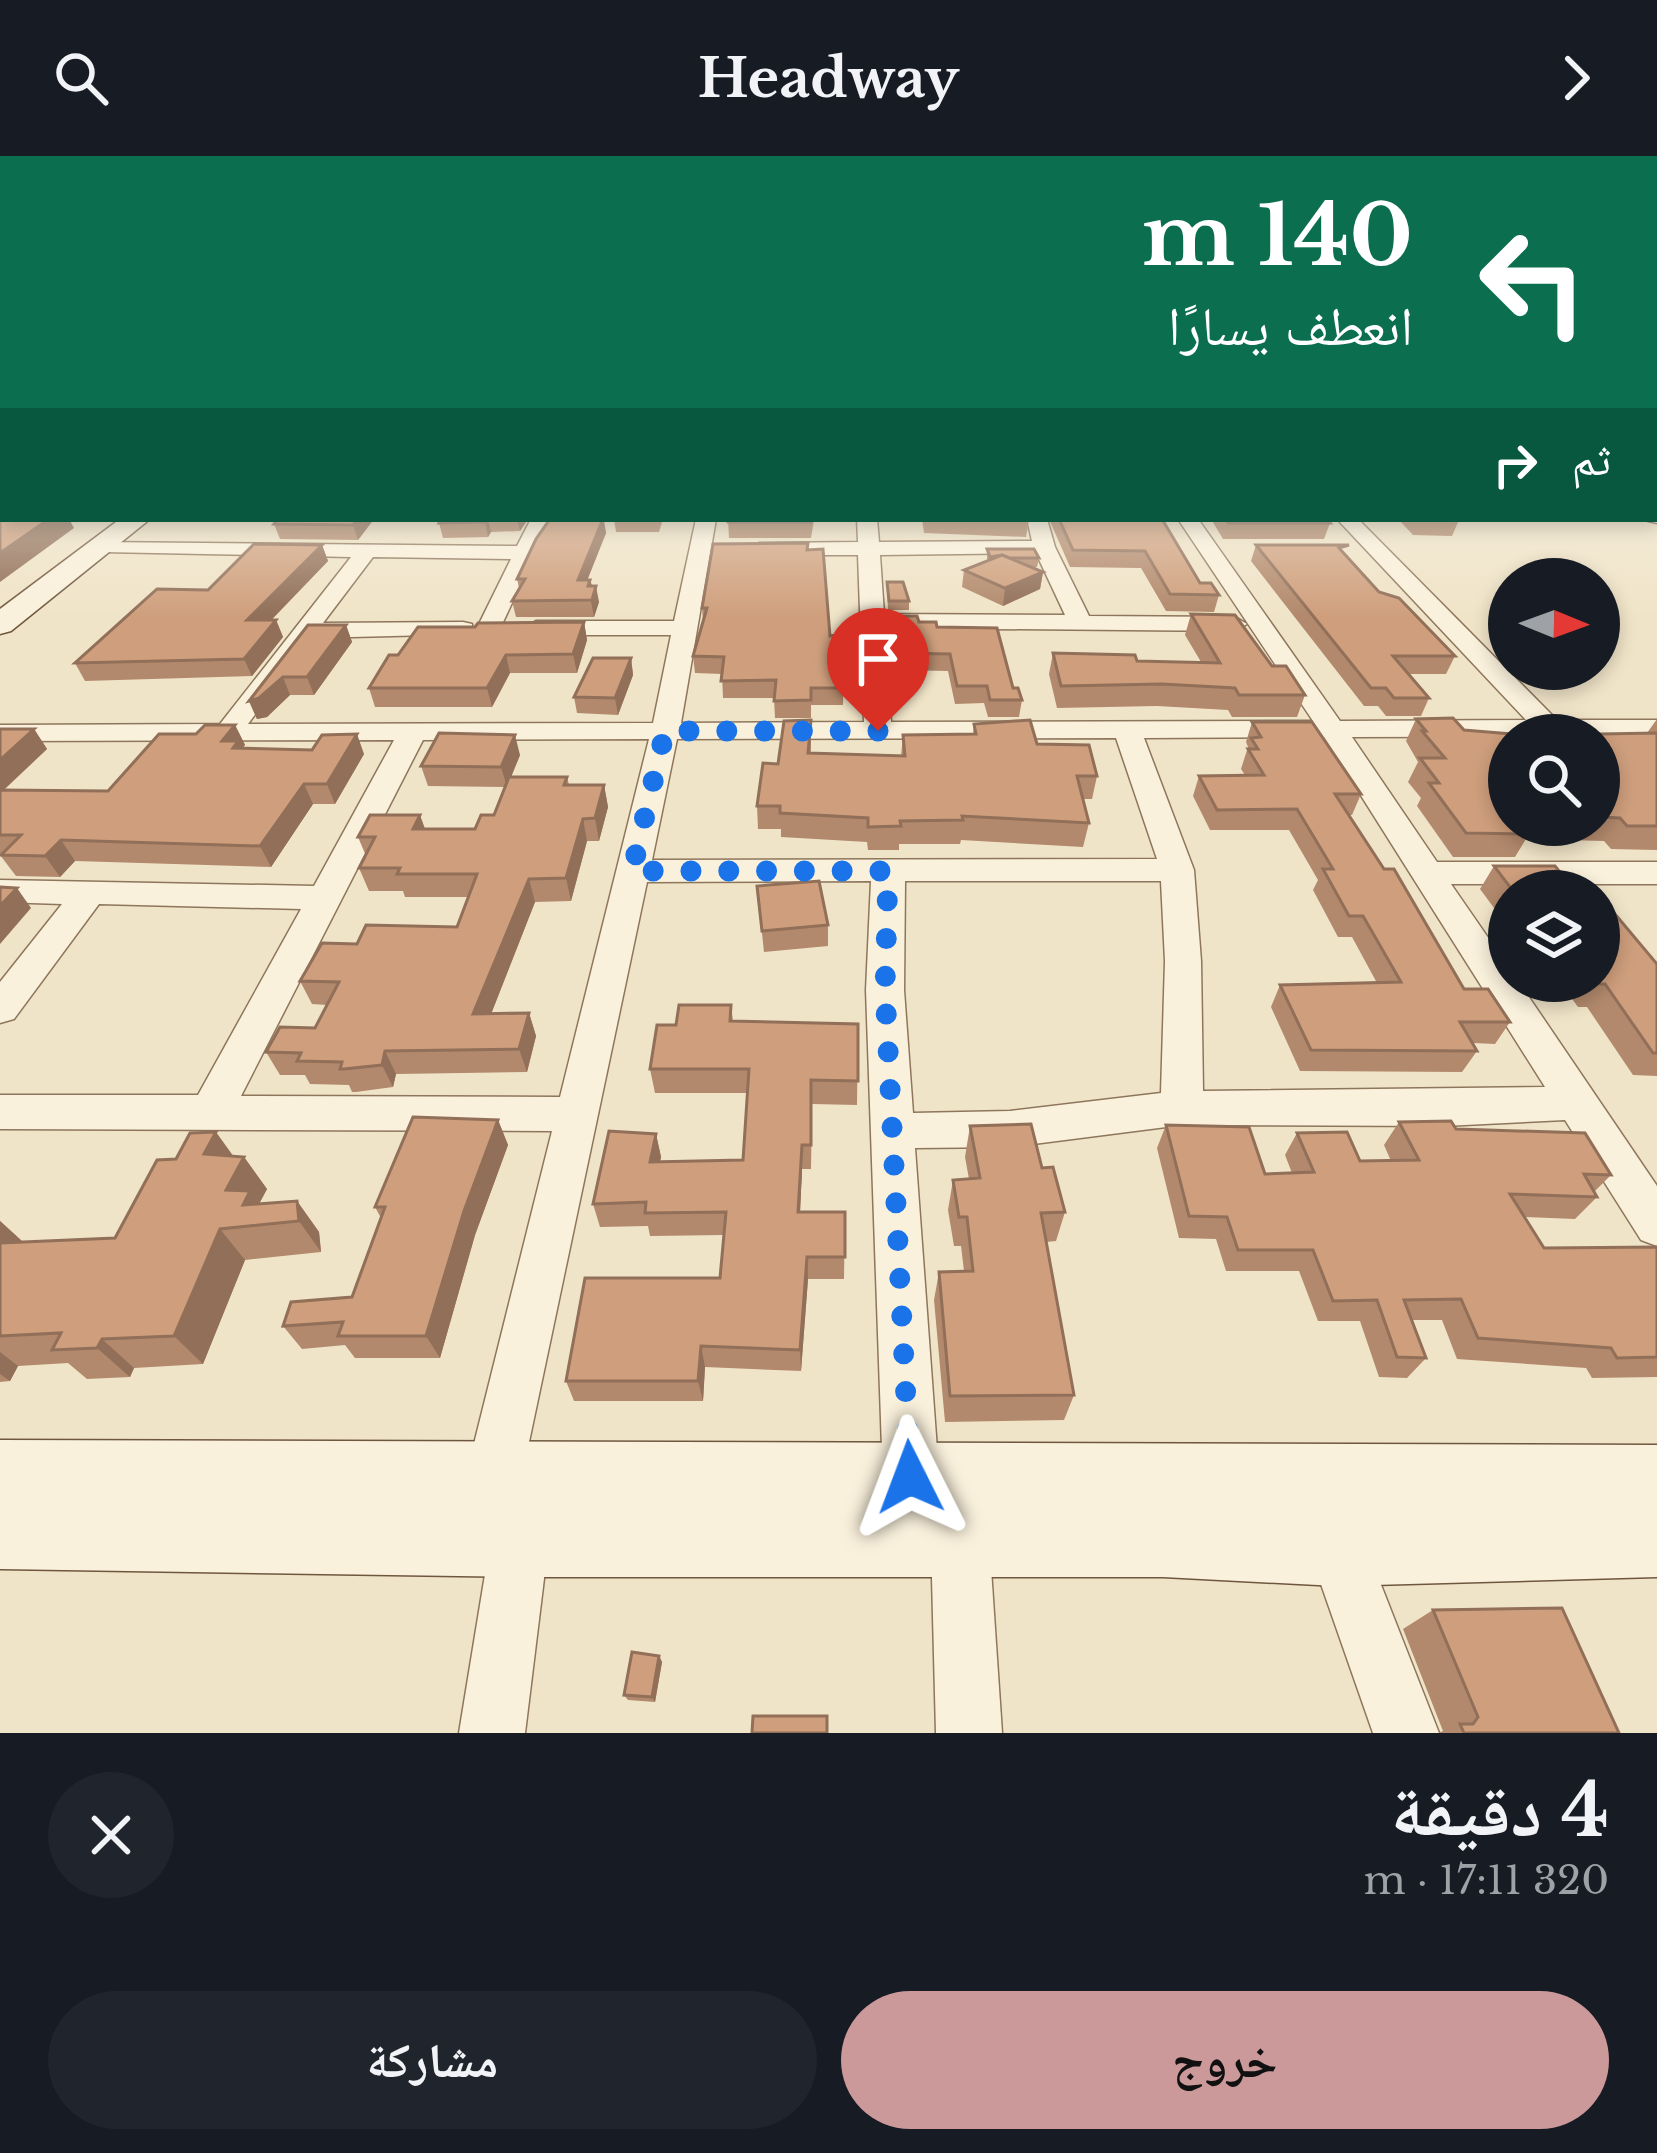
<!DOCTYPE html>
<html lang="ar">
<meta charset="utf-8">
<style>
:root{--surface:#171b24;--page:#20242c;--text:#f1f3f6;--muted:#9ea1a6;--accent:#cc999b}
body{margin:0;font-family:"Libre Baskerville","Noto Naskh Arabic",serif;background:var(--page);color:var(--text);direction:rtl;height:100vh;display:flex;flex-direction:column;font-size:45px;white-space:nowrap}
*{box-sizing:border-box;margin:0}
p{font-size:39px;color:var(--muted)}
.icon{flex:none;width:66px;height:66px;fill:none;stroke:currentColor;stroke-width:2;stroke-linecap:round;stroke-linejoin:round}
.map{position:relative;height:1577px;overflow:hidden;direction:ltr}
.details{display:flex;flex-direction:column;background:var(--surface);flex:1}
.details>*{flex:none}
.hud{position:absolute;left:0px;top:0px;width:1659px;height:366px;box-shadow:0 6px 18px #0003;direction:rtl;background:#0b6e4f;color:#fff;overflow:hidden}
.needle{width:78px;rotate:91deg}
.fabs{position:absolute;left:1488px;top:402px;display:grid;gap:24px}
.fabs a{display:grid;place-items:center;width:132px;height:132px;border-radius:50%;background:var(--surface);box-shadow:0 6px 18px #0003;font-size:60px}
.pin{position:absolute;display:grid;place-items:center;width:102px;height:102px;color:#fff;margin:-123px -51px;border-radius:50% 50% 50% 0;rotate:-45deg;box-shadow:0 0 12px #0007}
.pin .icon{rotate:45deg}
.me{position:absolute;width:132px;margin:-66px;rotate:357deg;stroke-linejoin:round;filter:drop-shadow(0 0 9px #0008)}
.turn{display:flex;align-items:center;gap:42px;height:252px;padding:0 48px;font-size:54px}
.turn .icon{width:156px;height:156px;stroke-width:2.5}
.turn b{display:block;font-size:84px;line-height:102px}
.then{display:flex;align-items:center;height:114px;padding:0 48px;background:#0003;gap:24px;font-size:45px}
.round{display:grid;place-items:center;flex:none;width:126px;height:126px;border-radius:63px;background:var(--page)}
.headline{display:flex;align-items:center;justify-content:space-between;height:204px;padding:0 48px}
h1{font-size:72px;font-weight:700;line-height:90px}
.cta{display:flex;gap:24px;margin-top:auto;padding:24px 48px}
.cta a{flex:1;height:138px;border-radius:72px;background:var(--accent);color:#111;font-size:48px;font-weight:700;line-height:138px;text-align:center}
.cta a+a{background:var(--page);color:var(--text)}
header{display:flex;justify-content:space-between;align-items:center;height:156px;padding:0 48px;background:var(--surface);font-size:54px;font-weight:700}
.map>svg:first-child{display:block}
</style>
<header><svg class="icon" aria-label="forward" viewBox="0 0 24 24"><path d="M9 5l7 7-7 7"/></svg>Headway<svg class="icon" aria-label="search" viewBox="0 0 24 24"><circle cx="10" cy="10" r="6"/><path d="M15 15l6 6"/></svg></header>
<div class="map">
<svg width="1657" height="1577" viewBox="0 0 1657 1577">
<rect width="100%" height="100%" fill="#f0e4c8"/>
<g fill="none" stroke-linecap="round" stroke-linejoin="round">
<g stroke="#8d765c" stroke-width="3">
<g id="street">
<rect x="0" y="270" width="3" height="10"/>
<rect x="1656" y="323" width="1" height="12"/>
<polygon points="3,338 3,351 0,352 0,339"/>
<path d="M531 363H551L498 477 489 479 477 472 511 403 373 401 323 467 463 466 472 468V478L312 482 248 568 653 567 671 479H536L524 472 536 465H674L696 363H716L681 567 864 566 858 399H759L748 393 759 387 858 386 857 363H877L879 386 1032 385 1027 363H1047L1055 391 1089 460 1235 461 1247 468 1235 475 885 472 891 566 1313 565 1178 363H1198L1340 565 1526 564 1337 363H1358L1557 564H1657V580L1352 581 1437 706H1657V728H1451L1509 812V825H1518L1657 1030V1090L1641 1084 1565 964 1444 970 1182 969 1010 991 915 992 939 1321 931 1341 911 1349 891 1341 883 1321 866 834 871 725 647 726 521 1324 513 1344 493 1352 473 1344 465 1324 552 975 0 973V939H198L301 753 99 748 14 863 0 867V826L62 748 0 746V724L314 730 394 584 0 585V569L220 568 351 401 103 396 92 390 96 386 517 390ZM1036 397 1065 459 884 458 880 399ZM1324 581 1545 931 1203 935 1201 805 1194 714 1144 582ZM1116 582 1157 703 652 704 677 583ZM649 583 560 941 241 940 423 584ZM905 725H1161L1165 805 1161 937 1010 955 913 957 904 834Z"/>
<polygon points="520,1353 541,1361 549,1382 525,1577 459,1577 491,1382 499,1361"/>
<polygon points="960,1354 981,1362 989,1383 1002,1577 936,1577 931,1383 939,1362"/>
<polygon points="1337,1362 1358,1370 1439,1577 1373,1577 1308,1391 1316,1370"/>
</g>
</g>
<g stroke="#6f573f" stroke-width="3">
<g id="secondary">
<polygon points="1657,350 1657,367 1648,365 1656,363"/>
<polygon points="120,363 150,363 11,475 0,478 0,453"/>
<polygon points="0,1284 1657,1289 1657,1421 1337,1430 1163,1421 520,1421 0,1413"/>
</g>
</g>
<use href="#street" fill="#faf1dc" fill-rule="evenodd"/>
<use href="#secondary" fill="#faf1dc" fill-rule="evenodd"/>
</g>
<g fill="#b2896c">
<polygon points="241,363 374,363 358,384 280,383 274,368 278,364"/>
<polygon points="441,363 528,363 520,375 491,376 488,381 443,382 439,367"/>
<polygon points="548,363 604,363 606,377 587,424 590,424 599,446 594,461 516,461 512,445 519,432 517,423 549,365"/>
<polygon points="614,363 663,363 659,376 616,376"/>
<polygon points="728,363 819,363 814,364 811,382 729,382"/>
<polygon points="922,363 1028,363 1029,364 1026,381 924,377"/>
<polygon points="1049,363 1162,363 1200,427 1219,439 1214,456 1166,455 1141,412 1070,411"/>
<polygon points="1211,363 1326,363 1330,367 1324,383 1223,383"/>
<polygon points="1398,363 1458,363 1459,364 1452,380 1413,379"/>
<polygon points="322,389 328,405 271,464 276,464 283,481 252,520 85,525 75,507 208,434"/>
<polygon points="1256,389 1346,399 1379,436 1455,500 1446,518 1408,518 1429,542 1421,560 1386,560 1378,550 1364,550 1251,405"/>
<polygon points="987,393 1039,402 1037,411 1031,411 1043,416 1040,433 1003,450 962,431 964,414 987,404"/>
<polygon points="808,394 830,480 844,500 843,549 811,549 811,562 775,562 774,542 723,542 722,518 695,517 693,500 703,465 702,452"/>
<polygon points="887,426 909,445 909,454 888,454"/>
<polygon points="1191,458 1272,510 1305,539 1297,561 1232,561 1228,554 1157,550 1057,552 1049,518 1053,497 1137,505 1201,506 1185,479"/>
<polygon points="891,460 937,471 1013,532 1022,544 1019,561 988,561 984,547 955,548 948,515 899,514 898,503 892,503"/>
<polygon points="584,466 587,484 577,517 510,517 492,551 375,551 369,532 398,499 475,471"/>
<polygon points="346,469 352,486 314,539 290,539 267,561 257,563 249,545"/>
<polygon points="631,502 633,519 618,559 577,557 574,541"/>
<polygon points="1416,563 1509,669 1599,669 1599,579 1647,577 1657,563 1657,694 1611,693 1604,685 1526,683 1515,701 1453,701 1417,650 1421,642 1408,626 1418,606 1406,585"/>
<polygon points="811,564 811,597 901,600 903,579 973,578 974,568 1037,588 1097,620 1092,643 1083,643 1089,667 1083,691 961,684 960,688 899,688 899,694 868,694 867,686 781,681 781,673 758,673 757,650 778,608"/>
<polygon points="1252,566 1361,638 1352,659 1348,659 1464,833 1510,866 1495,888 1473,887 1477,895 1462,916 1300,915 1271,851 1280,829 1377,827 1352,781 1338,781 1313,734 1318,724 1289,674 1210,674 1193,640 1199,620 1245,619 1241,613 1248,591 1246,586"/>
<polygon points="235,569 245,589 242,593 364,598 335,648 313,648 271,711 75,705 60,721 16,720 0,699 0,573 34,573 47,593 4,634 108,635 196,578"/>
<polygon points="520,599 511,621 567,621 569,629 604,629 608,651 599,685 587,685 571,745 535,746 491,858 529,857 536,880 527,916 396,918 393,931 356,936 352,936 349,929 310,928 305,919 280,919 266,896 315,872 327,849 312,848 300,825 357,788 457,771 468,741 405,741 403,735 369,735 359,712 366,700 358,681 475,673 494,659 505,631 428,630 421,610"/>
<polygon points="1494,710 1563,720 1595,735 1509,735 1509,760 1500,760 1480,733"/>
<polygon points="757,730 828,769 828,790 764,796"/>
<polygon points="1657,808 1657,920 1633,919 1587,851 1578,851 1559,825 1599,825"/>
<polygon points="731,849 733,865 858,868 857,949 812,948 811,1013 802,1013 800,1056 845,1056 844,1123 808,1123 801,1215 705,1211 703,1245 574,1245 566,1225 720,1122 724,1079 650,1080 648,1070 600,1071 593,1048 656,978 661,1001 660,1006 743,1004 747,937 655,937 650,913 676,869"/>
<polygon points="498,964 508,989 475,1079 440,1202 355,1202 345,1189 302,1193 283,1170 352,1141 381,1062 375,1051"/>
<polygon points="1399,966 1456,973 1611,1019 1594,1036 1597,1041 1575,1063 1525,1061 1544,1092 1657,1091 1657,1221 1592,1222 1586,1212 1457,1203 1442,1164 1411,1164 1426,1202 1407,1222 1379,1221 1360,1165 1318,1165 1299,1115 1226,1115 1216,1083 1179,1082 1157,992 1166,969 1265,1018 1292,1017 1285,999 1297,977 1360,1005 1391,1005 1384,989"/>
<polygon points="970,970 1042,1012 1065,1056 1056,1085 1046,1086 1074,1239 1064,1264 945,1266 934,1144 939,1116 964,1115 961,1090 954,1090 948,1054 953,1024 969,1023 965,1001"/>
<polygon points="233,1000 244,1001 267,1033 259,1048 297,1045 319,1076 321,1096 245,1104 203,1208 134,1212 130,1221 87,1223 68,1207 18,1210 10,1225 0,1226 0,1065 23,1086 115,1082 176,1003"/>
<polygon points="1433,1454 1619,1577 1438,1577 1443,1575 1403,1473"/>
<polygon points="659,1500 662,1506 655,1546 628,1544 624,1539"/>
</g>
<g fill="#916f58">
<polygon points="49,363 69,363 74,372 0,426 0,397"/>
<polygon points="358,363 374,363 358,384 353,369"/>
<polygon points="487,363 488,363 491,376 488,381 485,366"/>
<polygon points="517,363 528,363 520,375"/>
<polygon points="603,363 606,377 581,440 578,424"/>
<polygon points="322,389 328,405 255,481 247,464"/>
<polygon points="1043,416 1040,433 1003,450 1005,432"/>
<polygon points="590,424 593,440 596,430 599,446 594,461 588,430"/>
<polygon points="276,464 283,481 252,520 244,503"/>
<polygon points="584,466 587,484 577,517 573,498"/>
<polygon points="346,469 352,486 314,539 307,521"/>
<polygon points="506,499 510,517 492,551 487,532"/>
<polygon points="631,502 633,519 618,559 615,542"/>
<polygon points="283,521 290,539 267,561 257,563 249,545"/>
<polygon points="235,569 245,589 242,592 248,605 222,585"/>
<polygon points="34,573 47,593 0,637 0,604"/>
<polygon points="357,578 364,598 335,648 327,628"/>
<polygon points="515,579 520,599 507,631 501,611"/>
<polygon points="304,628 313,648 271,711 260,690"/>
<polygon points="604,629 608,651 599,685 595,662"/>
<polygon points="420,659 428,681 413,673"/>
<polygon points="583,663 587,685 571,745 566,722"/>
<polygon points="61,684 75,705 60,721 45,700"/>
<polygon points="529,723 535,746 482,881 473,858"/>
<polygon points="17,732 31,752 0,788 0,750"/>
<polygon points="529,857 536,880 527,916 519,893"/>
<polygon points="385,895 396,918 393,931 382,909"/>
<polygon points="498,964 508,989 475,1079 440,1202 426,1180 464,1055"/>
<polygon points="216,976 239,1008 244,1001 267,1033 259,1048 258,1069 226,1034 204,998"/>
<polygon points="656,978 661,1001 655,1030 650,1006"/>
<polygon points="802,989 802,1013 799,1079 798,1056"/>
<polygon points="297,1045 319,1076 321,1096 299,1065"/>
<polygon points="0,1065 34,1096 0,1103"/>
<polygon points="220,1073 245,1104 203,1208 174,1180"/>
<polygon points="807,1101 808,1123 801,1215 800,1194"/>
<polygon points="102,1183 134,1212 130,1221 97,1192"/>
<polygon points="701,1190 705,1211 703,1245 698,1225"/>
<polygon points="0,1196 18,1210 10,1225 0,1218"/>
<polygon points="659,1500 662,1506 655,1546 652,1541"/>
</g>
<g fill="#cf9f7d" stroke="#916f58" stroke-width="3">
<polygon points="0,352 3,352 3,363 49,363 0,397"/>
<polygon points="278,363 358,363 353,369 274,368"/>
<polygon points="441,363 487,363 485,366 439,367"/>
<polygon points="550,363 603,363 578,424 590,424 588,430 596,430 592,444 512,445 525,423 517,423 536,383"/>
<polygon points="728,363 812,363 811,366 728,366"/>
<polygon points="1059,363 1162,363 1200,427 1211,427 1219,439 1170,438 1145,395 1073,394"/>
<polygon points="1225,363 1326,363 1330,367 1228,367"/>
<polygon points="808,387 807,394 823,393 830,480 837,479 844,500 843,532 811,532 811,544 774,545 776,524 721,525 724,501 693,500 707,452 702,452 713,388"/>
<polygon points="254,388 322,389 247,464 276,464 244,503 75,507 157,433 208,434"/>
<polygon points="1256,389 1349,389 1339,392 1379,436 1399,442 1455,500 1393,500 1429,542 1394,542 1386,532 1371,532"/>
<polygon points="987,393 1034,393 1039,402 1009,402 1002,399 990,401"/>
<polygon points="1002,399 1043,416 1005,432 964,414"/>
<polygon points="887,426 903,426 909,445 889,445"/>
<polygon points="1191,458 1235,459 1272,510 1286,510 1305,539 1239,539 1235,532 1162,528 1061,530 1053,497 1135,499 1137,505 1220,507"/>
<polygon points="891,460 917,460 919,466 936,466 937,471 997,472 1013,532 1018,532 1022,544 990,544 987,530 957,530 950,498 899,497 899,487 892,487"/>
<polygon points="584,466 573,498 506,499 487,532 369,532 389,499 398,499 418,471 475,471 478,467"/>
<polygon points="308,469 346,469 307,521 283,521 259,542 249,545"/>
<polygon points="593,502 631,502 615,542 574,541"/>
<polygon points="1453,562 1464,574 1524,579 1509,579 1509,669 1522,669 1530,678 1466,677 1429,627 1439,627 1420,602 1445,602 1422,575 1426,575 1416,563"/>
<polygon points="811,564 808,597 905,600 903,579 976,578 974,568 1030,564 1037,588 1089,589 1097,620 1077,620 1089,667 962,660 963,664 900,665 901,670 868,671 868,662 780,657 780,650 757,650 763,607 778,608 784,565"/>
<polygon points="1252,566 1312,566 1361,638 1335,638 1384,713 1394,713 1464,833 1488,833 1510,866 1460,866 1477,895 1311,894 1280,829 1401,826 1363,760 1349,760 1323,713 1333,713 1297,653 1217,654 1199,620 1264,619 1248,593 1258,593 1251,582 1261,581"/>
<polygon points="205,569 235,569 222,585 238,585 233,592 312,594 322,579 357,578 327,628 304,628 260,690 61,684 45,700 1,699 21,679 0,679 0,634 108,635 159,578 196,578"/>
<polygon points="0,573 34,573 0,604"/>
<polygon points="439,577 515,579 501,611 421,610"/>
<polygon points="1657,577 1657,670 1627,670 1620,662 1599,661 1599,579 1543,579"/>
<polygon points="509,621 567,621 564,629 604,629 595,662 583,663 566,722 529,723 473,858 529,857 519,893 385,895 382,909 344,913 340,913 342,906 297,905 301,897 266,896 280,871 315,872 339,826 300,825 322,787 357,788 366,769 457,771 477,718 397,718 400,712 359,712 375,681 358,681 370,659 420,659 413,673 475,673 481,659 494,659"/>
<polygon points="1494,710 1555,710 1563,720 1574,720 1582,730 1591,730 1595,735 1513,735"/>
<polygon points="819,725 828,769 762,775 757,730"/>
<polygon points="0,731 17,732 0,750"/>
<polygon points="1599,739 1657,808 1657,897 1653,897 1605,828 1596,828 1594,825 1599,825"/>
<polygon points="679,849 731,849 730,865 858,868 858,925 811,924 811,989 802,989 798,1056 845,1056 845,1101 807,1101 800,1194 701,1190 698,1225 566,1225 585,1122 720,1122 726,1056 645,1057 646,1046 593,1048 609,975 656,978 650,1006 743,1004 749,913 650,913 657,869 676,869"/>
<polygon points="413,961 498,964 464,1055 426,1180 338,1180 343,1166 283,1170 291,1146 352,1141 385,1051 375,1051"/>
<polygon points="1451,965 1456,973 1585,977 1611,1019 1584,1018 1597,1041 1510,1038 1544,1092 1657,1091 1657,1201 1617,1202 1611,1192 1478,1182 1461,1143 1404,1144 1426,1202 1397,1201 1377,1144 1333,1145 1313,1094 1238,1094 1227,1061 1189,1060 1166,969 1249,971 1265,1018 1314,1016 1297,977 1347,976 1360,1005 1419,1004 1399,966"/>
<polygon points="1031,968 1042,1012 1053,1011 1065,1056 1041,1057 1074,1239 950,1240 939,1116 973,1115 967,1061 959,1061 953,1024 980,1022 970,970"/>
<polygon points="216,976 204,998 244,1001 226,1034 250,1035 243,1049 297,1045 299,1065 220,1073 174,1180 102,1183 97,1192 52,1194 61,1177 0,1180 0,1087 115,1082 157,1004 176,1003 190,977"/>
<polygon points="1562,1452 1619,1577 1464,1577 1460,1568 1473,1568 1478,1561 1433,1454"/>
<polygon points="632,1496 659,1500 652,1541 624,1539"/>
<polygon points="753,1560 827,1560 827,1577 752,1577"/>
</g>
<linearGradient id="sky" x2="0" y2="1"><stop stop-color="#8fbad6"/><stop offset="0.52" stop-color="#f8f3e6"/><stop offset="1" stop-color="#f8f3e6" stop-opacity="0"/></linearGradient>
<rect width="1657" height="460" fill="url(#sky)"/>
<g fill="none" stroke-linecap="round" stroke-linejoin="round">
<polyline stroke="#1a73e8" stroke-width="21" stroke-dasharray="0 37.8" points="878,575 665,575 632,715 888,715 885,834 910,1321"/>
</g>
</svg>
<div class="fabs">
<a><svg class="needle" viewBox="-14 -14 28 28"><path d="M0-13l5 13h-10z" fill="#e53935"/><path d="M0 13l5-13h-10z" fill="#9ea1a6"/></svg></a>
<a><svg class="icon" aria-label="search" viewBox="0 0 24 24"><circle cx="10" cy="10" r="6"/><path d="M15 15l6 6"/></svg></a>
<a><svg class="icon" aria-label="layers" viewBox="0 0 24 24"><path d="M12 4l9 5-9 5-9-5zM3 14l9 5 9-5"/></svg></a>
</div>
<div class="pin" style="left:878px;top:575px;background:#d93025"><svg class="icon" aria-label="arrive" viewBox="0 0 24 24"><path d="M6 21V4h12l-3 4 3 4H6"/></svg></div>
<svg class="me" style="left:910px;top:1321px" viewBox="-20 -20 40 40"><path d="M0-17L14 15 0 8-14 15z" fill="#1a73e8" stroke="#fff" stroke-width="4"/></svg>
<div class="hud">
<div class="turn"><svg class="icon" aria-label="left" viewBox="0 0 24 24"><path d="M17 20v-9H6M10 6l-5 5 5 5"/></svg><div><b>140 m</b>انعطف يسارًا</div></div>
<div class="then">ثم<svg class="icon" aria-label="right" viewBox="0 0 24 24"><path d="M7 20v-9h11M14 6l5 5-5 5"/></svg></div>
</div>
</div>
<section class="details">
<div class="headline"><div><h1>4 دقيقة</h1><p>320 m · 17:11</p></div><a class="round"><svg class="icon" aria-label="close" viewBox="0 0 24 24"><path d="M6 6l12 12M18 6L6 18"/></svg></a></div>
<div class="cta"><a>خروج</a><a>مشاركة</a></div>
</section>
